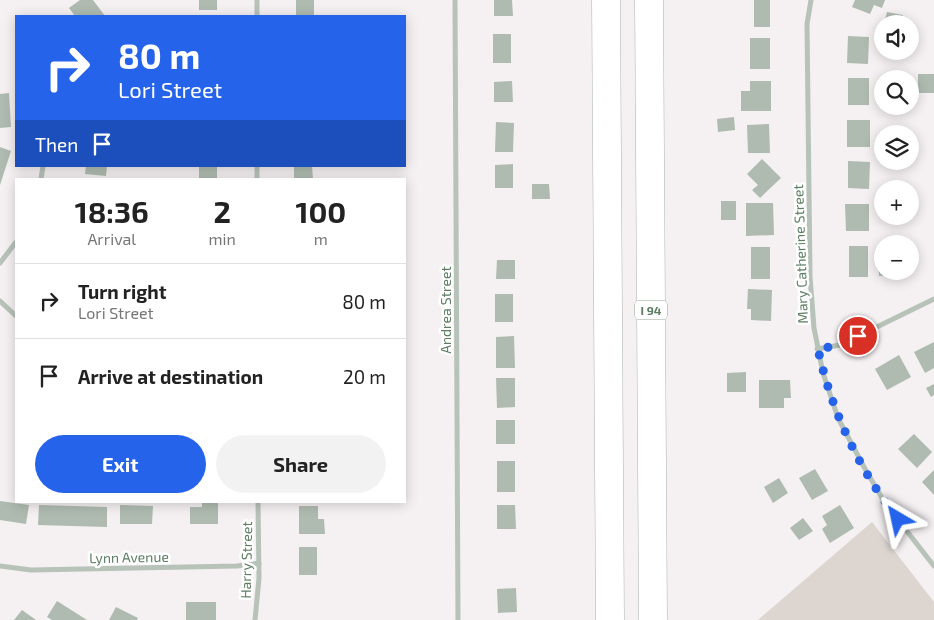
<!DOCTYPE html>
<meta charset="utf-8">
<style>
:root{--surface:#fff;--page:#f2f2f2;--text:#222;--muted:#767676;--line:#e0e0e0;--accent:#2563eb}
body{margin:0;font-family:"Exo 2",sans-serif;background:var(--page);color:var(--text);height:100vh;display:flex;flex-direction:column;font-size:19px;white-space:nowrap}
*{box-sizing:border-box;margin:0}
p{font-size:16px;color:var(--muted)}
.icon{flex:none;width:28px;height:28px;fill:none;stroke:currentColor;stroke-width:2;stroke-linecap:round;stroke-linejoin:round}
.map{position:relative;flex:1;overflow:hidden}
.side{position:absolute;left:15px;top:178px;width:391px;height:325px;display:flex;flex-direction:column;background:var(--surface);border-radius:0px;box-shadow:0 2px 12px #0003}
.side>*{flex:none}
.top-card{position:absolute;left:15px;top:15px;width:391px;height:152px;border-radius:0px;box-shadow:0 2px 12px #0003;background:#2563eb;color:#fff;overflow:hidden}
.buttons{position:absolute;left:874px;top:15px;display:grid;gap:10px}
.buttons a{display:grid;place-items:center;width:45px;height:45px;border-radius:50%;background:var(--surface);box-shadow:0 2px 12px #0003;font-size:25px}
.pin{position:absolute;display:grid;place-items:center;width:42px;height:42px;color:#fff;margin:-21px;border:2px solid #fff;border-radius:50%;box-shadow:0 1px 5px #0007}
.me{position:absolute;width:55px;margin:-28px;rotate:324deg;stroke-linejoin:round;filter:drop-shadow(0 0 4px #0008)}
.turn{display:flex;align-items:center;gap:18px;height:105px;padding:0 20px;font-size:22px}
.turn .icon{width:65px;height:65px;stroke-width:2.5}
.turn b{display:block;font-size:35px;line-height:42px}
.then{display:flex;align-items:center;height:48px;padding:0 20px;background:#0003;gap:10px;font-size:19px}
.eta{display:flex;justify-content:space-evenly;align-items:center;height:85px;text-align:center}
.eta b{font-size:30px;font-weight:700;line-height:35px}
.primary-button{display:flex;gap:10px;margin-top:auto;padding:10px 20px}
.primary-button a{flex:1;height:58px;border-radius:30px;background:var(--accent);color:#fff;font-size:20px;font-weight:700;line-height:58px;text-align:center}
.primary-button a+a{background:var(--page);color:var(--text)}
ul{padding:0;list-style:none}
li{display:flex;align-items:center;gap:15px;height:75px;padding:0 20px;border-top:1px solid var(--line)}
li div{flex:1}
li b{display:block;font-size:19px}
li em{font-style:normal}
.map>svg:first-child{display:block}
</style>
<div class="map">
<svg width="934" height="620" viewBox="0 0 934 620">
<rect width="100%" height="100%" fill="#f5f0f1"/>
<polygon fill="#dcd5d0" points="872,522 934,602 934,620 758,620"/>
<g fill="#afbbb0">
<polygon points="80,0 93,0 105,16 75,16 69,8"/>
<rect x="199" y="0" width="18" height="10"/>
<rect x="296" y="0" width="18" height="16"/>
<polygon points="494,0 512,0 513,16 494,16"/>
<rect x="754" y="0" width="16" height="27"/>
<polygon points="855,0 885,0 882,8 874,5 870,14 852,7"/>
<polygon points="887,12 903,15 901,24 884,24"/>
<rect x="493" y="34" width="18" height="29"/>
<polygon points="848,36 869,37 868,64 847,63"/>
<rect x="750" y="38" width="20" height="31"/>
<rect x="918" y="74" width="16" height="19"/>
<rect x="848" y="78" width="21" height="27"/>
<polygon points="512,81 513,102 494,102 494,82"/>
<polygon points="750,81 771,81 771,111 741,111 741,91 750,91"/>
<polygon points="9,93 11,127 0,128 0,94"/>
<polygon points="734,117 735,130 718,132 717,119"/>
<rect x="847" y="120" width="23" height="27"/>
<polygon points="496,122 514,123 513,152 495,152"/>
<polygon points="769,124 770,153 748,153 747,125"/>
<polygon points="0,147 11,151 0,185"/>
<polygon points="762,159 781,178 760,198 752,190 758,185 747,174"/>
<polygon points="848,161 870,162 869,189 848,188"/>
<polygon points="513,164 513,188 495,188 495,165"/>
<polygon points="86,166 107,166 106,176 85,174"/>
<rect x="199" y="166" width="18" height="12"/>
<polygon points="294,166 312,166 313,179 294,179"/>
<polygon points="532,184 549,184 550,199 532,199"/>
<rect x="721" y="201" width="15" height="19"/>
<polygon points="746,203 773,203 774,235 746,236"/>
<polygon points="845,204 869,204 869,231 846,231"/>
<rect x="849" y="246" width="19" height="31"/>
<rect x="751" y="247" width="19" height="32"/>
<polygon points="878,259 882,259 882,271 896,271 897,275 879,276"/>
<polygon points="497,260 515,260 515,279 496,279"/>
<polygon points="748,289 772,290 771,321 751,320 751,309 747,309"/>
<rect x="495" y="294" width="18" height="28"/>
<polygon points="514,336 515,368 496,368 496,337"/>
<polygon points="934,342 934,368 925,373 914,352"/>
<polygon points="899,355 911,377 887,390 875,369"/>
<polygon points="746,372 746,392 727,392 727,373"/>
<polygon points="496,378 515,378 515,407 497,408"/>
<polygon points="759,380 790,380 791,398 784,398 784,408 759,408"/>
<polygon points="934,384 934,395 931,397 926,388"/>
<rect x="496" y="420" width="19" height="24"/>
<polygon points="914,434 932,452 917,468 898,449"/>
<rect x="497" y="461" width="18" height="31"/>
<polygon points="815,469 828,491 812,500 799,478"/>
<polygon points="934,470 934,495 922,482"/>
<polygon points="779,478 788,493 773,503 764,487"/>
<polygon points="0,501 29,505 26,524 0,520"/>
<polygon points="202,501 218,501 218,524 190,524 190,507 202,507"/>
<polygon points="39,505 107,507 107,527 38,525"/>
<polygon points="120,505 153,506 152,524 120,524"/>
<polygon points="497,505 515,505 516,529 497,529"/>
<polygon points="840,505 854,528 830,543 822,529 827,525 822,516"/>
<polygon points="299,506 318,506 318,519 324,519 325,534 299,534"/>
<polygon points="803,518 813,531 799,540 790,528"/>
<rect x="299" y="547" width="18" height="28"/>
<polygon points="516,588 517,612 498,613 497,589"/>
<polygon points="57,601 87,620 52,620 47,617"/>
<rect x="186" y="602" width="30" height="18"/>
<polygon points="116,607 138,618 137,620 109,620"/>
<polygon points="22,610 36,620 14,620"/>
</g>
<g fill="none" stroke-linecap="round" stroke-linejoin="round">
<g stroke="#abb5ad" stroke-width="29">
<g id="highway">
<polyline points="606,0 610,620"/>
<polyline points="649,0 653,620"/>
</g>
</g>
<g stroke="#b7c2b9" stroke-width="5">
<polyline points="455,0 458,620"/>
<polyline points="811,0 807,24 810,277 814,328 823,373 838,418 864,467 885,503 934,566"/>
<polyline points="257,16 257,0"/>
<polyline points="41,179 43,166"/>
<polyline points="257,179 257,166"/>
<polyline points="0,263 16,242"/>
<polyline points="0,301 16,316"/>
<polyline points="817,349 840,345 934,299"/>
<polyline points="0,566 31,570 237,566 259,563"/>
<polyline points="255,620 259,578 258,501"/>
</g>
<use href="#highway" stroke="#fff" stroke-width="28"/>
</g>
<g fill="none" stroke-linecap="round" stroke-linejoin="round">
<path stroke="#2563eb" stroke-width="9" stroke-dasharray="0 16.2" d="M858 336 840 345 818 349C831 410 859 470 898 519"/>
</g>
<g text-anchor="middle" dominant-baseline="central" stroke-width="5" stroke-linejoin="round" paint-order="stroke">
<rect fill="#fff" stroke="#8ea592" stroke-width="1" x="635" y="300.5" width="32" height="19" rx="4"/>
<g font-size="12" font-weight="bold" fill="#5d7e63">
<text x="651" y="310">I 94</text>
</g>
<g font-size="14" fill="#5d7e63" stroke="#fff">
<text transform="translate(800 254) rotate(-92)">Mary Catherine Street</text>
<text transform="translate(445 310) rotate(-90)">Andrea Street</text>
<text transform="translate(129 557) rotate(-1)">Lynn Avenue</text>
<text transform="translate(246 560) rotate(-89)">Harry Street</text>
</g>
</g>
</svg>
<div class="buttons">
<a><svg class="icon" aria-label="sound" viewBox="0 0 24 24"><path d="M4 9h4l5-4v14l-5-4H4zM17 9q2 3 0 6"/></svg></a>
<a><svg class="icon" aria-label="search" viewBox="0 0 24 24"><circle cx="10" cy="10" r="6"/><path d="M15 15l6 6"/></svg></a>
<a><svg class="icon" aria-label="layers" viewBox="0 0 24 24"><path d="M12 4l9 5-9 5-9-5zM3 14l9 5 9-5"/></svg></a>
<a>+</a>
<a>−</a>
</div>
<div class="pin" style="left:858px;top:336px;background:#d93025"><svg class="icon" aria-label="arrive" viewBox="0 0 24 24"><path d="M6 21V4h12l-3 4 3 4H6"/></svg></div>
<svg class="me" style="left:898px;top:519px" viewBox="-20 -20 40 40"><path d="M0-17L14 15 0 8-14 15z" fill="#2563eb" stroke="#fff" stroke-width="4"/></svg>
<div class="top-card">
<div class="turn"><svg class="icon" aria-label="right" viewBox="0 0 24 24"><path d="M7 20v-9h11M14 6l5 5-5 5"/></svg><div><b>80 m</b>Lori Street</div></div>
<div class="then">Then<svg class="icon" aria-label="arrive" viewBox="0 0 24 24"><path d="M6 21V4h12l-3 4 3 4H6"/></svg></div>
</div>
<section class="side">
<div class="eta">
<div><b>18:36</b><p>Arrival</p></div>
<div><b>2</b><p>min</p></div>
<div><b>100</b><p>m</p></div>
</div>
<ul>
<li><svg class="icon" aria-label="right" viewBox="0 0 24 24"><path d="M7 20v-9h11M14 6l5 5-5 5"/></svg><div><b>Turn right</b><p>Lori Street</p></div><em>80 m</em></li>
<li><svg class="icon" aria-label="arrive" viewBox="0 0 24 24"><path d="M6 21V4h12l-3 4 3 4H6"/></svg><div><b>Arrive at destination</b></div><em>20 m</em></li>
</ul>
<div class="primary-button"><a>Exit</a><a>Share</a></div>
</section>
</div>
